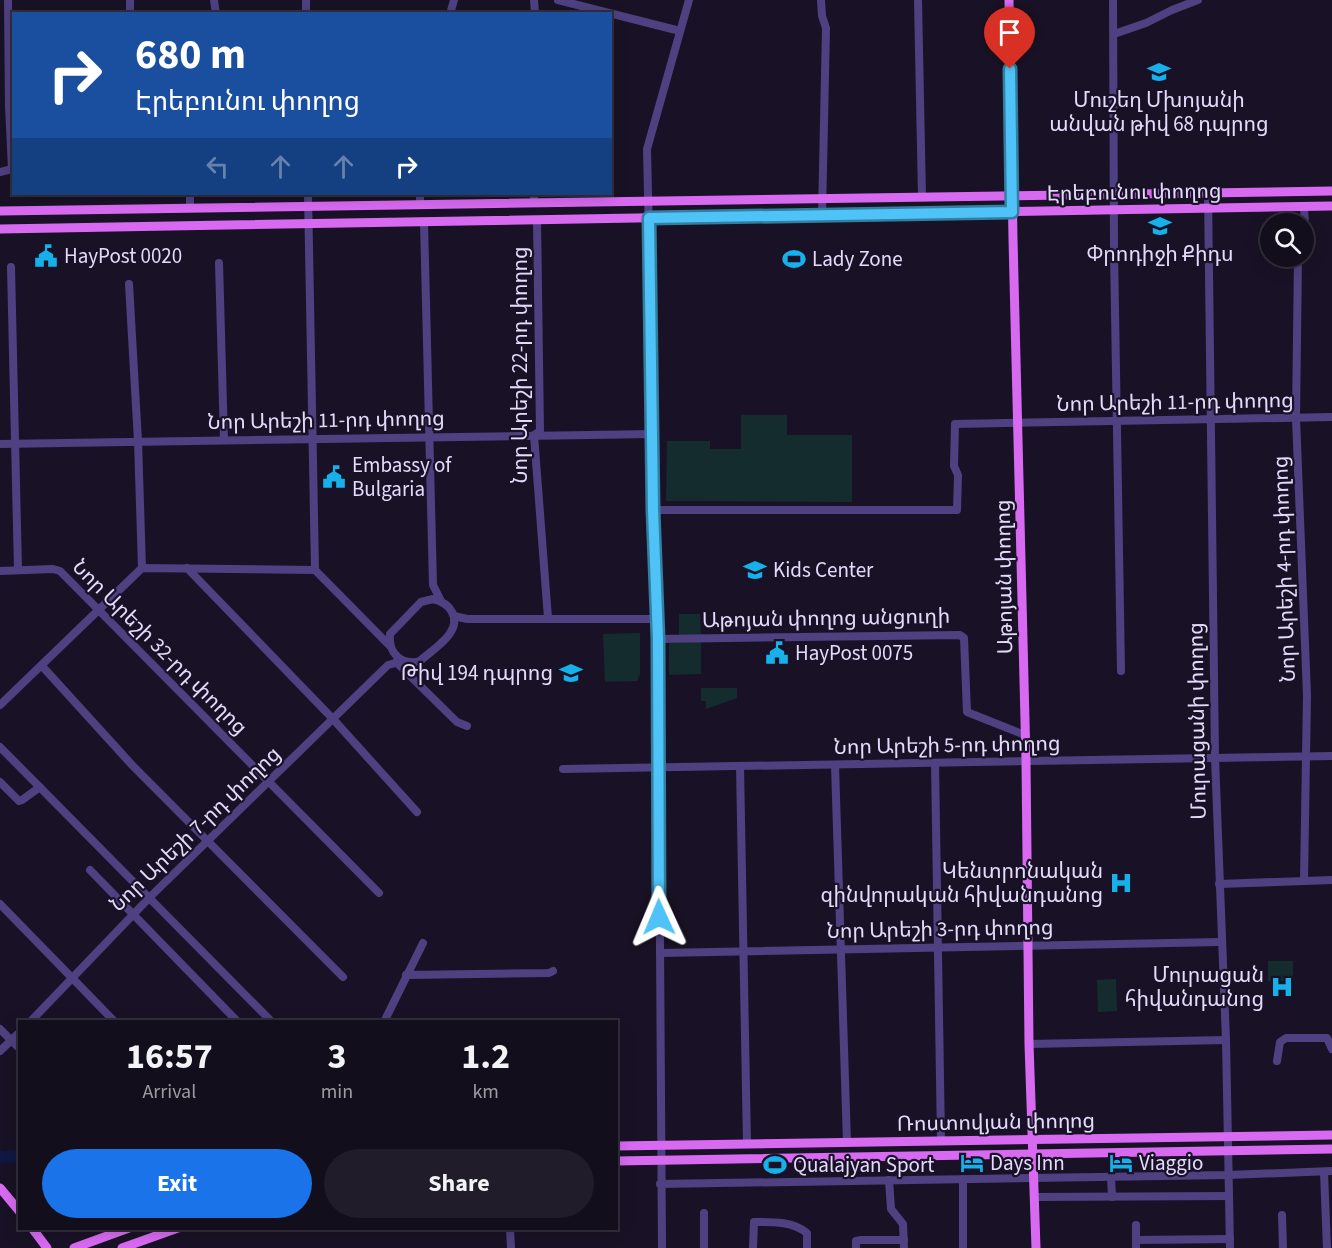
<!DOCTYPE html>
<meta charset="utf-8">
<style>
:root{--surface:#130e1c;--page:#201c29;--text:#f1f3f6;--muted:#9d9ca3;--line:#322e3b;--accent:#1a73e8}
body{margin:0;font-family:"Source Sans 3","Noto Sans Armenian",sans-serif;background:var(--page);color:var(--text);height:100vh;display:flex;flex-direction:column;font-size:22px;white-space:nowrap}
*{box-sizing:border-box;margin:0}
p{font-size:20px;color:var(--muted)}
.icon{flex:none;width:33px;height:33px;fill:none;stroke:currentColor;stroke-width:2;stroke-linecap:round;stroke-linejoin:round}
.map{position:relative;flex:1;overflow:hidden}
.drawer{position:absolute;left:18px;top:1020px;width:600px;height:210px;display:flex;flex-direction:column;background:var(--surface);border-radius:0px;box-shadow:0 3px 15px #0003,0 0 0 2px var(--line)}
.drawer>*{flex:none}
.guide{position:absolute;left:12px;top:12px;width:600px;height:183px;border-radius:0px;box-shadow:0 3px 15px #0003,0 0 0 2px var(--line);background:#1a4fa0;color:#fff;overflow:hidden}
.fabs{position:absolute;left:1260px;top:213px;display:grid;gap:12px}
.fabs a{display:grid;place-items:center;width:54px;height:54px;border-radius:50%;background:var(--surface);box-shadow:0 3px 15px #0003,0 0 0 2px var(--line);font-size:30px}
.pin{position:absolute;display:grid;place-items:center;width:51px;height:51px;color:#fff;margin:-62px -26px;border-radius:50% 50% 50% 0;rotate:-45deg;box-shadow:0 0 6px #0007}
.pin .icon{rotate:45deg}
.me{position:absolute;width:66px;margin:-33px;rotate:359deg;stroke-linejoin:round;filter:drop-shadow(0 0 4px #0008)}
.turn{display:flex;align-items:center;gap:21px;height:126px;padding:0 24px;font-size:27px}
.turn .icon{width:78px;height:78px;stroke-width:2.5}
.turn b{display:block;font-size:42px;line-height:51px}
.lanes{display:flex;align-items:center;height:57px;padding:0 24px;background:#0003;justify-content:center;gap:30px;direction:ltr}
.lanes .off{opacity:.35}
.eta{display:flex;justify-content:space-evenly;align-items:center;height:102px;text-align:center}
.eta b{font-size:36px;font-weight:700;line-height:42px}
.cta{display:flex;gap:12px;margin-top:auto;padding:12px 24px}
.cta a{flex:1;height:69px;border-radius:36px;background:var(--accent);color:#fff;font-size:24px;font-weight:700;line-height:69px;text-align:center}
.cta a+a{background:var(--page);color:var(--text)}
.map>svg:first-child{display:block}
</style>
<div class="map">
<svg width="1332" height="1248" viewBox="0 0 1332 1248">
<rect width="100%" height="100%" fill="#191226"/>
<g fill="#152c2f">
<polygon points="741,415 787,415 787,435 852,435 852,502 666,501 667,441 710,441 710,449 741,449"/>
<polygon points="679,614 700,614 701,635 679,636"/>
<polygon points="640,633 640,674 637,681 605,682 603,634"/>
<polygon points="701,642 701,674 669,675 669,643"/>
<polygon points="701,688 737,688 737,698 706,709 706,701 701,701"/>
<rect x="1268" y="961" width="25" height="20"/>
<polygon points="1116,979 1117,1011 1098,1012 1097,980"/>
</g>
<g fill="none" stroke-linecap="round" stroke-linejoin="round">
<polyline stroke="#0f1842" stroke-width="12" points="0,1157 20,1156"/>
<g stroke="#4f4181" stroke-width="8">
<polyline points="214,0 216,14"/>
<polyline points="306,0 306,14"/>
<polyline points="534,0 535,14"/>
<polyline points="558,0 680,31"/>
<polyline points="821,0 822,16 826,28 822,215"/>
<polyline points="918,0 922,197"/>
<polyline points="1113,0 1114,250 1121,671"/>
<polyline points="130,14 130,0"/>
<polyline points="450,14 454,0"/>
<polyline points="1114,34 1146,23 1172,10 1198,0"/>
<polyline points="0,172 12,169 9,106 8,0"/>
<polyline points="1208,192 1215,758 1226,1040 1230,1248"/>
<polyline points="190,194 190,208"/>
<polyline points="308,194 315,570"/>
<polyline points="420,194 420,205"/>
<polyline points="534,194 534,203"/>
<polyline points="1304,207 1306,244"/>
<polyline points="537,220 540,431 534,435 548,618"/>
<polyline points="424,222 433,585 441,601"/>
<polyline points="1298,256 1296,418 1307,695 1304,881"/>
<polyline points="219,263 224,440"/>
<polyline points="11,267 18,570"/>
<polyline points="129,284 138,441 142,568"/>
<polyline points="0,444 653,434"/>
<polyline points="653,510 957,510 958,475 954,466 955,424 1332,417"/>
<polyline points="187,568 333,719 417,812"/>
<polyline points="315,570 390,646"/>
<polyline points="0,571 53,569 60,571 379,893"/>
<path d="M433 599C441 601 448 604 452 612 463 632 433 649 420 661 401 666 388 653 390 634L421 602Z"/>
<polyline points="454,616 467,619 656,619"/>
<polyline points="658,639 960,635 964,638 967,712 1025,735"/>
<polyline points="396,662 457,722 467,726"/>
<polyline points="42,666 132,765 343,977"/>
<polyline points="0,705 142,568 315,570"/>
<polyline points="0,747 272,1022"/>
<polyline points="935,763 941,1141"/>
<polyline points="835,765 847,1143"/>
<polyline points="740,766 747,1144"/>
<polyline points="563,769 1332,756"/>
<polyline points="0,782 19,801 22,800 40,787"/>
<polyline points="90,870 238,1022"/>
<polyline points="1219,884 1332,880"/>
<polyline points="0,904 115,1022"/>
<polyline points="660,953 1221,942"/>
<polyline points="406,975 549,973 553,971"/>
<polyline points="30,1022 150,897 388,665 403,661"/>
<polyline points="384,1022 423,943"/>
<polyline points="0,1029 20,1049"/>
<polyline points="1029,1044 1226,1040"/>
<polyline points="0,1051 20,1032"/>
<polyline points="1277,1061 1280,1042 1286,1038 1327,1038 1332,1049"/>
<polyline points="1324,1172 1327,1248"/>
<polyline points="1111,1176 1112,1197"/>
<polyline points="963,1179 963,1248"/>
<polyline points="889,1180 891,1209 903,1224 904,1248"/>
<polyline points="660,1184 1228,1175 1332,1171"/>
<polyline points="1035,1197 1229,1196"/>
<polyline points="704,1213 704,1248"/>
<polyline points="1282,1215 1283,1248"/>
<polyline points="510,1228 511,1248"/>
<polyline points="1136,1240 1230,1239"/>
<polyline points="662,1248 658,639 647,149 689,0"/>
<path d="M753 1248 754 1222C772 1222 792 1221 807 1233V1248"/>
<polyline points="856,1248 856,1241 861,1240 904,1240"/>
<polyline points="1136,1248 1136,1225"/>
</g>
<g stroke="#d86af2" stroke-width="9">
<polyline points="1009,0 1013,239 1026,761 1029,1044 1036,1248"/>
<polyline points="0,211 1332,191"/>
<polyline points="0,229 1332,206"/>
<polyline points="616,1146 1332,1135"/>
<polyline points="616,1161 1332,1149"/>
<polyline points="0,1188 20,1212"/>
<polyline points="32,1228 47,1248"/>
<polyline points="74,1248 129,1228"/>
<polyline points="122,1248 178,1228"/>
</g>
</g>
<g fill="none" stroke-linecap="round" stroke-linejoin="round">
<g stroke="#337fa1" stroke-width="15">
<polyline id="route" points="659,917 658,639 653,510 649,218 1012,212 1010,69"/>
</g>
<use href="#route" stroke="#4fc3f7" stroke-width="10"/>
</g>
<defs>
<g id="school-bare" transform="scale(1.8)"><path d="M0-5L7-2L0 1L-7-2ZM-4 1L0 2.5L4 1V4Q0 6-4 4Z" fill="#16b0eb" stroke="#191226" stroke-width="2.5" paint-order="stroke"/></g>
<g id="civic-bare" transform="scale(1.8)"><path d="M-.6-6.5H3V-4.5H.6V-3L4-1V1h2V6H-6V1h2V-1L-.6-3ZM-1.2 2.5V6h2.4V2.5Z" fill="#16b0eb" stroke="#191226" stroke-width="2.5" paint-order="stroke"/></g>
<g id="stadium-bare" transform="scale(1.8)"><path d="M0-5a6.5 5 0 1 0 0 10a6.5 5 0 1 0 0-10ZM-3.5-1.8h7v3.6h-7Z" fill="#16b0eb" stroke="#191226" stroke-width="2.5" paint-order="stroke"/></g>
<g id="hospital-bare" transform="scale(1.8)"><path d="M-5-5h3v3.5h4V-5h3V5h-3V1.5h-4V5h-3Z" fill="#16b0eb" stroke="#191226" stroke-width="2.5" paint-order="stroke"/></g>
<g id="hotel-bare" transform="scale(1.8)"><path d="M-6-4.5h1.5V1H6V5H4.5V3h-9V5H-6ZM-4 0a1.8 1.8 0 1 1 3.6 0ZM.5 0V-2.5h3Q6-2.5 6 0Z" fill="#16b0eb" stroke="#191226" stroke-width="2.5" paint-order="stroke"/></g>
</defs>
<g fill-rule="evenodd">
<use href="#school-bare" x="1159" y="72"/>
<use href="#school-bare" x="1160" y="226"/>
<use href="#civic-bare" x="46" y="256"/>
<use href="#stadium-bare" x="794" y="259"/>
<use href="#civic-bare" x="334" y="477"/>
<use href="#school-bare" x="755" y="570"/>
<use href="#civic-bare" x="777" y="653"/>
<use href="#school-bare" x="571" y="673"/>
<use href="#hospital-bare" x="1121" y="883"/>
<use href="#hospital-bare" x="1282" y="987"/>
<use href="#hotel-bare" x="972" y="1163"/>
<use href="#hotel-bare" x="1121" y="1163"/>
<use href="#stadium-bare" x="775" y="1165"/>
</g>
<g text-anchor="middle" dominant-baseline="central" stroke-width="4.5" stroke-linejoin="round" paint-order="stroke">
<g font-size="21" fill="#e4dafc" stroke="#191226" text-anchor="start">
<text x="1159" y="100" text-anchor="middle">Մուշեղ Մխոյանի<tspan x="1159" dy="24">անվան թիվ 68 դպրոց</tspan></text>
<text x="1160" y="254" text-anchor="middle">Փրոդիջի Քիդս</text>
<text x="64" y="256">HayPost 0020</text>
<text x="812" y="259">Lady Zone</text>
<text x="352" y="465">Embassy of<tspan x="352" dy="24">Bulgaria</tspan></text>
<text x="773" y="570">Kids Center</text>
<text x="795" y="653">HayPost 0075</text>
<text x="553" y="673" text-anchor="end">Թիվ 194 դպրոց</text>
<text x="1103" y="871" text-anchor="end">Կենտրոնական<tspan x="1103" dy="24">զինվորական հիվանդանոց</tspan></text>
<text x="1264" y="975" text-anchor="end">Մուրացան<tspan x="1264" dy="24">հիվանդանոց</tspan></text>
<text x="990" y="1163">Days Inn</text>
<text x="1139" y="1163">Viaggio</text>
<text x="793" y="1165">Qualajyan Sport</text>
</g>
<g font-size="21" fill="#e4dafc" stroke="#191226">
<text transform="translate(1134 192) rotate(-1)">Էրեբունու փողոց</text>
<text transform="translate(520 365) rotate(-90)">Նոր Արեշի 22-րդ փողոց</text>
<text transform="translate(1175 402) rotate(-1)">Նոր Արեշի 11-րդ փողոց</text>
<text transform="translate(326 420) rotate(-1)">Նոր Արեշի 11-րդ փողոց</text>
<text transform="translate(1284 569) rotate(-92)">Նոր Արեշի 4-րդ փողոց</text>
<text transform="translate(1004 577) rotate(-91)">Աթոյան փողոց</text>
<text transform="translate(826 618) rotate(-1)">Աթոյան փողոց անցուղի</text>
<text transform="translate(160 647) rotate(45)">Նոր Արեշի 32-րդ փողոց</text>
<text transform="translate(1197 721) rotate(-91)">Մուրացանի փողոց</text>
<text transform="translate(947 745) rotate(-1)">Նոր Արեշի 5-րդ փողոց</text>
<text transform="translate(195 829) rotate(-44)">Նոր Արեշի 7-րդ փողոց</text>
<text transform="translate(940 929) rotate(-1)">Նոր Արեշի 3-րդ փողոց</text>
<text transform="translate(996 1122) rotate(-1)">Ռոստովյան փողոց</text>
</g>
</g>
</svg>
<div class="fabs">
<a><svg class="icon" aria-label="search" viewBox="0 0 24 24"><circle cx="10" cy="10" r="6"/><path d="M15 15l6 6"/></svg></a>
</div>
<div class="pin" style="left:1010px;top:69px;background:#d93025"><svg class="icon" aria-label="arrive" viewBox="0 0 24 24"><path d="M6 21V4h12l-3 4 3 4H6"/></svg></div>
<svg class="me" style="left:659px;top:917px" viewBox="-20 -20 40 40"><path d="M0-17L14 15 0 8-14 15z" fill="#4fc3f7" stroke="#fff" stroke-width="4"/></svg>
<div class="guide">
<div class="turn"><svg class="icon" aria-label="right" viewBox="0 0 24 24"><path d="M7 20v-9h11M14 6l5 5-5 5"/></svg><div><b>680 m</b>Էրեբունու փողոց</div></div>
<div class="lanes"><svg class="icon off" aria-label="left" viewBox="0 0 24 24"><path d="M17 20v-9H6M10 6l-5 5 5 5"/></svg><svg class="icon off" aria-label="ahead" viewBox="0 0 24 24"><path d="M12 20V5M6 11l6-6 6 6"/></svg><svg class="icon off" aria-label="ahead" viewBox="0 0 24 24"><path d="M12 20V5M6 11l6-6 6 6"/></svg><svg class="icon" aria-label="right" viewBox="0 0 24 24"><path d="M7 20v-9h11M14 6l5 5-5 5"/></svg></div>
</div>
<section class="drawer">
<div class="eta">
<div><b>16:57</b><p>Arrival</p></div>
<div><b>3</b><p>min</p></div>
<div><b>1.2</b><p>km</p></div>
</div>
<div class="cta"><a>Exit</a><a>Share</a></div>
</section>
</div>
